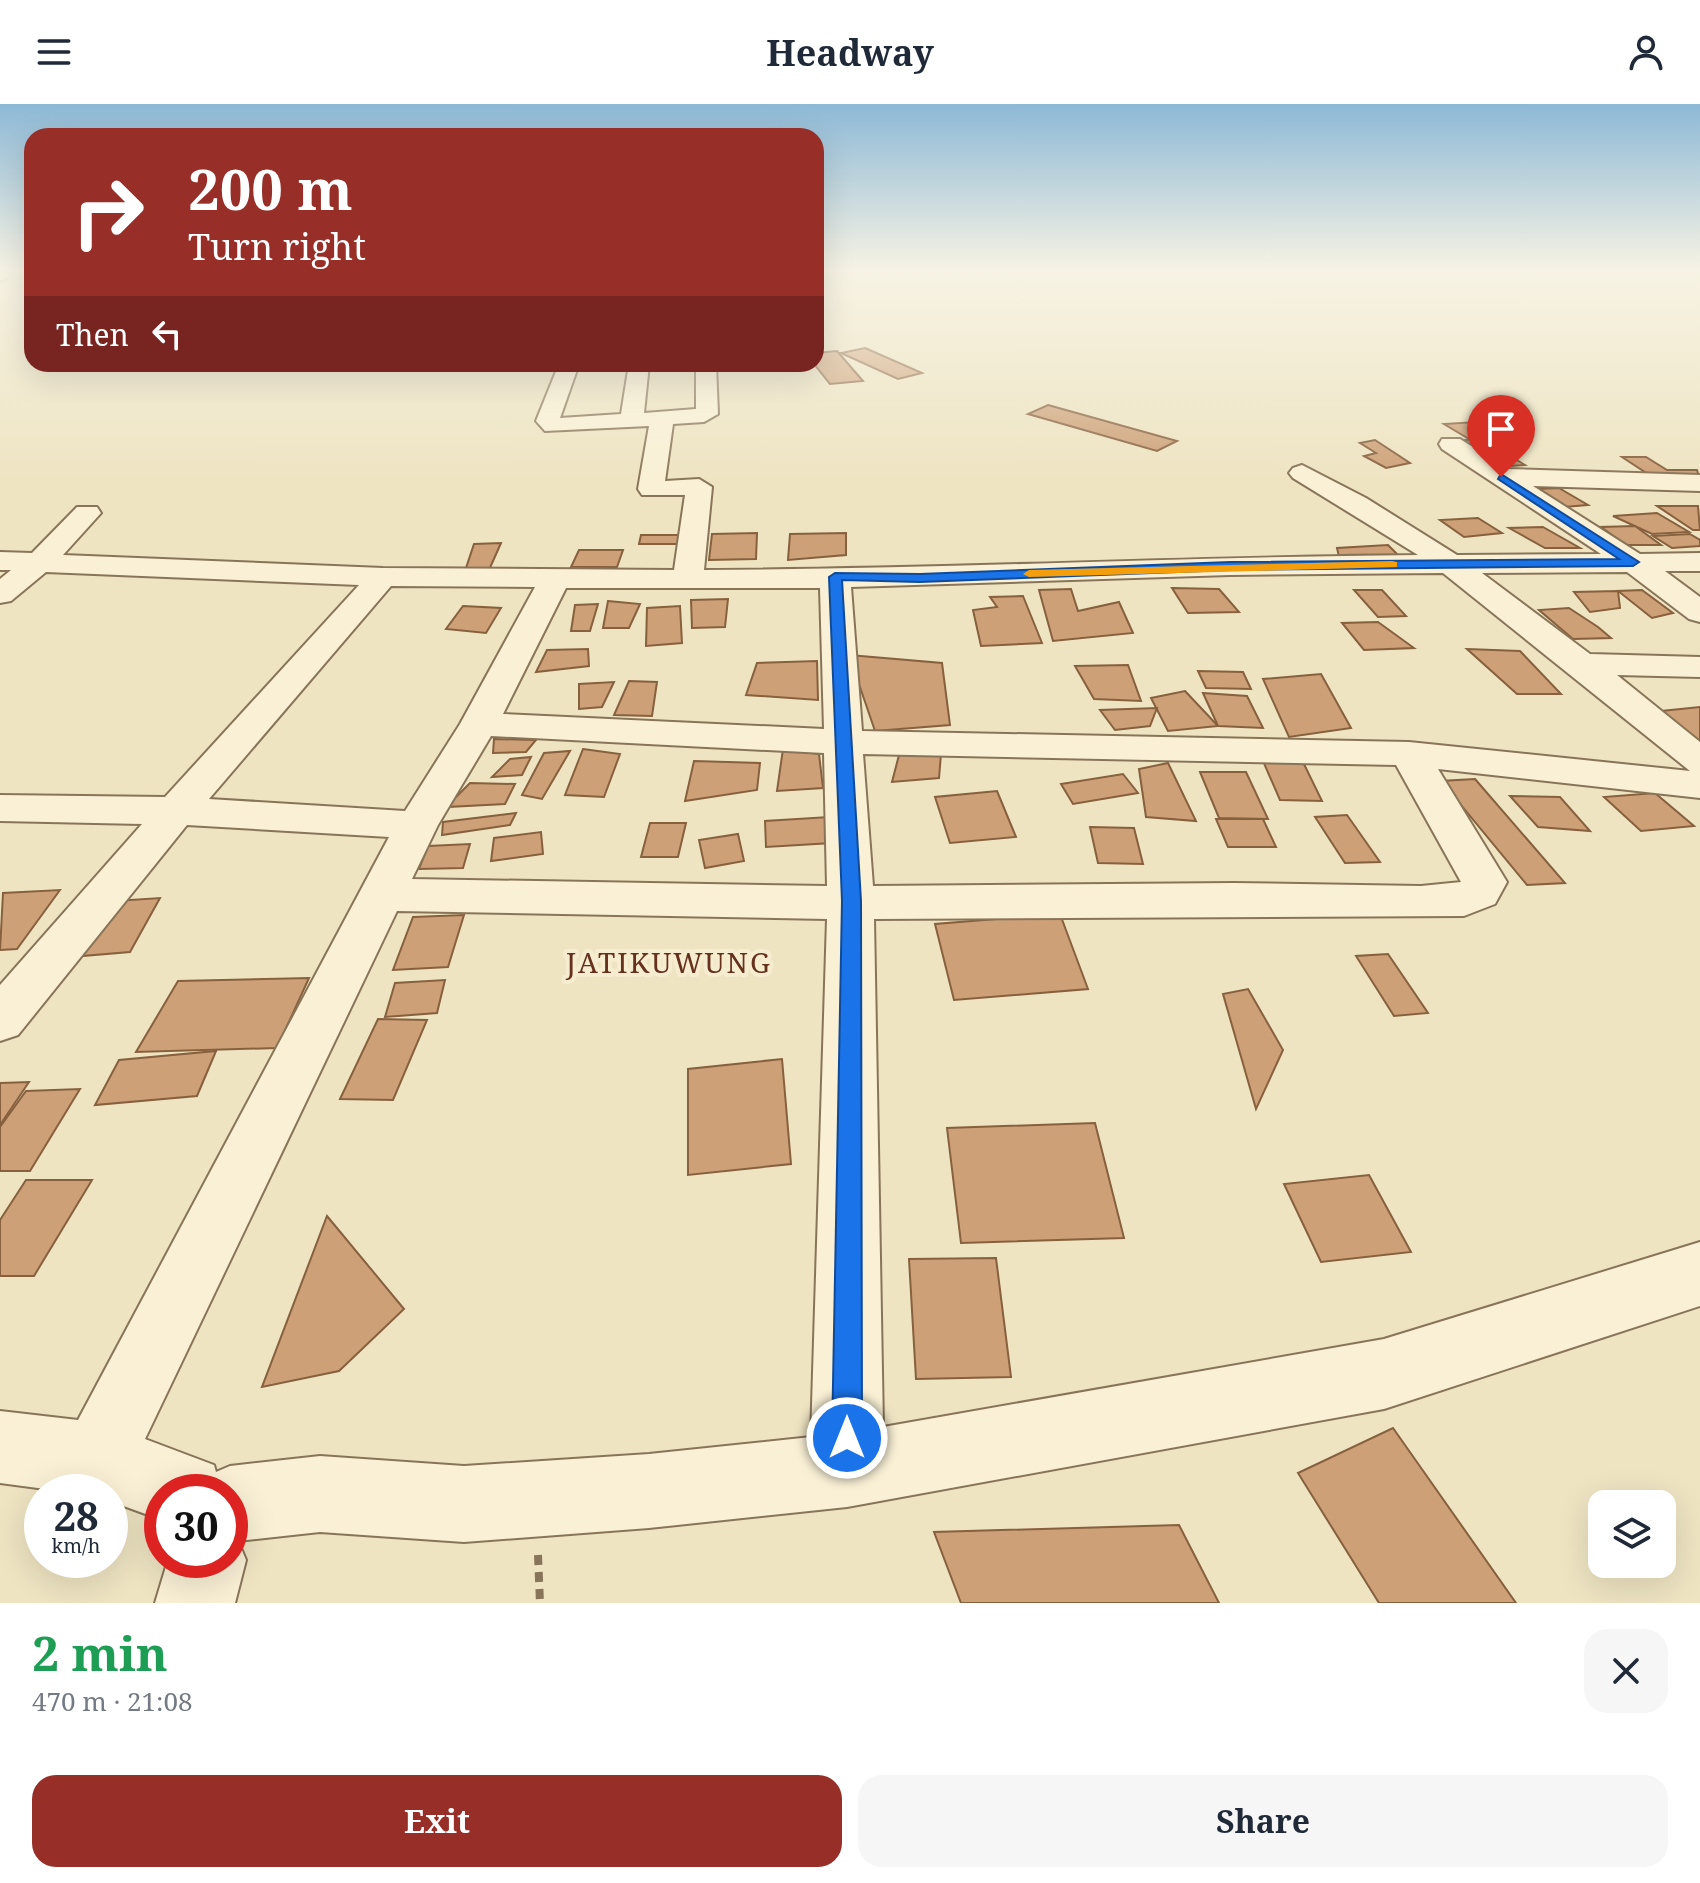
<!DOCTYPE html>
<meta charset="utf-8">
<style>
:root{--surface:#fff;--page:#f6f6f7;--text:#1f2937;--muted:#747a83;--accent:#972e28}
body{margin:0;font-family:"Noto Serif",serif;background:var(--page);color:var(--text);height:100vh;display:flex;flex-direction:column;font-size:30px;white-space:nowrap}
*{box-sizing:border-box;margin:0}
p{font-size:26px;color:var(--muted)}
.icon{flex:none;width:44px;height:44px;fill:none;stroke:currentColor;stroke-width:2;stroke-linecap:round;stroke-linejoin:round}
.map{position:relative;height:1499px;overflow:hidden}
.side{display:flex;flex-direction:column;background:var(--surface);flex:1}
.side>*{flex:none}
.hud{position:absolute;left:24px;top:24px;width:800px;height:244px;border-radius:24px;box-shadow:0 8px 32px #0002;background:#972e28;color:#fff;overflow:hidden}
.fabs{position:absolute;left:1588px;top:1386px;display:grid;gap:16px}
.fabs a{display:grid;place-items:center;width:88px;height:88px;border-radius:16px;background:var(--surface);box-shadow:0 8px 32px #0002;font-size:40px}
.speed{position:absolute;left:24px;top:1370px;display:flex;gap:16px;font-size:40px;font-weight:700;text-align:center}
.speed>*{display:grid;place-content:center;width:104px;height:104px;border-radius:50%;background:var(--surface);box-shadow:0 8px 32px #0002;line-height:1}
.speed small{font-size:20px;font-weight:400}
.speed .limit{border:12px solid #d22;background:#fff;color:#111}
.pin{position:absolute;display:grid;place-items:center;width:68px;height:68px;color:#fff;margin:-82px -34px;border-radius:50% 50% 50% 0;rotate:-45deg;box-shadow:0 0 8px #0007}
.pin .icon{rotate:45deg}
.me{position:absolute;width:88px;margin:-44px;rotate:0deg;stroke-linejoin:round;filter:drop-shadow(0 0 6px #0008)}
.turn{display:flex;align-items:center;gap:28px;height:168px;padding:0 32px;font-size:36px}
.turn .icon{width:104px;height:104px;stroke-width:2.5}
.turn b{display:block;font-size:56px;line-height:68px}
.then{display:flex;align-items:center;height:76px;padding:0 32px;background:#0003;gap:16px;font-size:30px}
.round{display:grid;place-items:center;flex:none;width:84px;height:84px;border-radius:24px;background:var(--page)}
.headline{display:flex;align-items:center;justify-content:space-between;height:136px;padding:0 32px}
h1{font-size:48px;font-weight:700;line-height:60px;color:#1e9e55}
.cta{display:flex;gap:16px;margin-top:auto;padding:16px 32px}
.cta a{flex:1;height:92px;border-radius:24px;background:var(--accent);color:#fff;font-size:32px;font-weight:700;line-height:92px;text-align:center}
.cta a+a{background:var(--page);color:var(--text)}
header{display:flex;justify-content:space-between;align-items:center;height:104px;padding:0 32px;background:var(--surface);font-size:36px;font-weight:700}
.map>svg:first-child{display:block}
</style>
<header><svg class="icon" aria-label="menu" viewBox="0 0 24 24"><path d="M4 6h16M4 12h16M4 18h16"/></svg>Headway<svg class="icon" aria-label="person" viewBox="0 0 24 24"><circle cx="12" cy="8" r="4"/><path d="M4 21q1-7 8-7t8 7"/></svg></header>
<div class="map">
<svg width="1700" height="1499" viewBox="0 0 1700 1499">
<rect width="100%" height="100%" fill="#eee4c2"/>
<g fill="#cda077" stroke="#87603e" stroke-width="2">
<polygon points="865,244 922,269 898,275 841,249"/>
<polygon points="837,247 863,277 830,280 814,260 816,249"/>
<polygon points="1048,301 1177,337 1157,347 1028,310"/>
<polygon points="1477,318 1503,332 1469,335 1444,320"/>
<polygon points="1482,335 1525,361 1493,363 1451,337"/>
<polygon points="1375,336 1410,359 1386,364 1364,352 1376,349 1360,339"/>
<polygon points="1622,353 1646,353 1667,366 1697,366 1700,376 1657,376"/>
<polygon points="1559,384 1588,401 1564,403 1536,385"/>
<polygon points="1657,402 1698,402 1700,426 1693,426"/>
<polygon points="1657,409 1689,428 1652,430 1613,412"/>
<polygon points="1478,414 1502,429 1464,433 1440,416"/>
<polygon points="1635,422 1661,441 1626,441 1601,423"/>
<polygon points="1543,423 1580,444 1545,444 1509,424"/>
<polygon points="757,429 756,455 709,456 712,430"/>
<polygon points="846,429 846,451 788,456 790,430"/>
<polygon points="1690,430 1700,436 1700,442 1672,444 1653,432"/>
<polygon points="641,431 686,431 684,440 639,440"/>
<polygon points="501,439 489,466 464,470 474,440"/>
<polygon points="1388,441 1403,456 1340,457 1337,444"/>
<polygon points="579,446 623,446 617,463 571,463"/>
<polygon points="1172,484 1219,485 1239,508 1188,509"/>
<polygon points="1071,485 1078,507 1119,498 1133,529 1053,537 1039,486"/>
<polygon points="1354,486 1382,486 1406,512 1378,513"/>
<polygon points="1642,486 1673,509 1652,514 1618,487"/>
<polygon points="1618,487 1620,504 1590,508 1574,488"/>
<polygon points="1023,492 1042,539 981,542 973,506 997,503 990,493"/>
<polygon points="728,495 725,523 692,524 691,496"/>
<polygon points="608,497 640,500 629,524 603,524"/>
<polygon points="598,500 590,527 571,527 575,501"/>
<polygon points="463,502 501,504 486,529 446,525"/>
<polygon points="680,502 682,539 646,542 647,504"/>
<polygon points="1569,504 1598,523 1611,534 1573,535 1539,506"/>
<polygon points="1378,518 1414,544 1364,546 1342,519"/>
<polygon points="588,545 589,562 536,568 547,546"/>
<polygon points="1467,545 1520,547 1561,590 1517,590"/>
<polygon points="849,551 942,559 950,621 875,627"/>
<polygon points="817,557 818,596 746,591 757,559"/>
<polygon points="1128,561 1141,597 1094,595 1075,562"/>
<polygon points="1198,567 1243,568 1251,585 1206,584"/>
<polygon points="1321,570 1351,624 1289,633 1263,575"/>
<polygon points="629,577 657,578 652,612 614,611"/>
<polygon points="614,578 602,603 579,605 579,580"/>
<polygon points="1185,587 1218,622 1168,627 1151,594"/>
<polygon points="1203,589 1247,592 1263,624 1218,622"/>
<polygon points="1700,603 1700,637 1661,607"/>
<polygon points="1157,604 1150,622 1115,626 1100,606"/>
<polygon points="494,635 536,636 526,648 493,649"/>
<polygon points="583,645 620,650 604,693 565,691"/>
<polygon points="783,645 819,650 823,684 777,687"/>
<polygon points="570,647 542,695 522,691 544,649"/>
<polygon points="941,650 939,674 892,678 899,651"/>
<polygon points="531,653 522,671 492,673 510,655"/>
<polygon points="694,657 760,659 757,686 685,697"/>
<polygon points="1263,657 1303,658 1322,697 1280,696"/>
<polygon points="1168,659 1196,717 1146,713 1139,665"/>
<polygon points="1200,668 1246,668 1268,715 1219,714"/>
<polygon points="1123,670 1138,689 1073,700 1061,680"/>
<polygon points="1475,675 1565,779 1527,781 1441,677"/>
<polygon points="470,679 515,680 505,700 446,703"/>
<polygon points="997,687 1016,733 950,739 935,693"/>
<polygon points="1655,689 1694,722 1641,727 1604,693"/>
<polygon points="1510,692 1560,693 1590,727 1538,723"/>
<polygon points="516,709 510,721 442,731 443,718"/>
<polygon points="1347,711 1380,758 1345,759 1315,713"/>
<polygon points="829,713 832,739 766,743 765,717"/>
<polygon points="1216,715 1263,715 1276,743 1228,743"/>
<polygon points="650,719 686,719 678,753 641,753"/>
<polygon points="1090,723 1134,724 1143,760 1098,759"/>
<polygon points="541,728 543,750 491,757 494,734"/>
<polygon points="738,730 744,757 705,764 699,736"/>
<polygon points="470,740 463,764 419,765 428,742"/>
<polygon points="60,786 17,845 0,846 3,789"/>
<polygon points="160,794 130,848 82,852 115,797"/>
<polygon points="1060,810 1088,885 954,896 935,820"/>
<polygon points="464,811 448,863 393,866 413,813"/>
<polygon points="1388,850 1428,909 1394,912 1356,852"/>
<polygon points="309,874 277,944 136,948 178,877"/>
<polygon points="445,876 437,909 385,913 395,879"/>
<polygon points="1248,885 1283,946 1256,1005 1223,890"/>
<polygon points="378,915 427,916 393,996 340,995"/>
<polygon points="216,947 197,992 95,1001 119,956"/>
<polygon points="782,955 791,1060 688,1071 688,965"/>
<polygon points="29,978 0,1021 0,979"/>
<polygon points="80,985 30,1067 0,1067 0,1023 26,987"/>
<polygon points="1095,1019 1124,1134 961,1139 947,1024"/>
<polygon points="1369,1071 1411,1148 1321,1158 1284,1080"/>
<polygon points="26,1076 92,1076 34,1172 0,1172 0,1116"/>
<polygon points="327,1112 404,1205 339,1267 262,1283"/>
<polygon points="996,1154 1011,1273 916,1275 909,1155"/>
<polygon points="1393,1324 1516,1499 1379,1499 1298,1369"/>
<polygon points="1179,1421 1219,1499 961,1499 934,1428"/>
</g>
<g fill="none" stroke-linecap="round" stroke-linejoin="round">
<g stroke="#887559" stroke-width="4">
<g id="street">
<polygon points="0,168 8,169 10,172 0,177"/>
<path d="M559 260H579L560 314 621 310 629 260H649L644 309 696 305V260H716L718 310 704 318 673 320 665 377 699 375 712 383 704 466C942 465 1180 453 1418 451L1293 374 1289 369 1293 364 1302 361 1366 394 1457 451 1601 450 1442 345 1439 340 1442 335H1460L1508 365 1700 371V387L1533 382 1640 450 1700 449V467H1665L1700 493V518L1689 515 1627 468 1482 469 1590 550 1700 553V573L1617 571 1700 638V694L1438 665 1507 778 1495 800 1464 812 874 815 883 1323 1384 1235 1700 1138V1202L1384 1305 847 1403 649 1424 464 1438 320 1428 238 1437 246 1456 235 1499H155L168 1456H230V1388H162V1416L110 1397V1388H68L0 1379V1307L78 1316 389 733 187 721 18 931 0 937V881L142 720 0 717V691L165 693 359 481 46 468 11 497 0 499V475L11 466H0V448L32 449 77 403H97L101 409 63 451 383 464 674 466 685 391H642L638 385 649 322 545 327 536 317ZM1443 469 1690 667 1409 638 862 627 851 483 1230 471ZM391 482 535 483 460 620 405 707 209 695ZM566 484H820L824 625 503 610ZM491 632 824 649 827 782 412 775 438 721ZM863 650 1396 661 1461 778 1421 782 1234 779 873 782ZM397 807 827 815 811 1333 649 1350 464 1362 320 1352 230 1362 216 1368 214 1361 145 1335Z"/>
</g>
</g>
<polyline stroke="#887559" stroke-width="8" stroke-dasharray="10 7" stroke-linecap="butt" points="538,1451 540,1499"/>
<use href="#street" fill="#f9f0d5" fill-rule="evenodd"/>
</g>
<linearGradient id="sky" x2="0" y2="1"><stop stop-color="#8db9d6"/><stop offset="0.44" stop-color="#f7f3e4"/><stop offset="1" stop-color="#f7f3e4" stop-opacity="0"/></linearGradient>
<rect width="1700" height="378" fill="url(#sky)"/>
<polygon fill="#1a73e8" stroke="#114b97" stroke-width="2" points="1501,370 1639,458 1633,462 1230,466 920,478 842,476 861,797 862,1334 858,1345 847,1349 837,1345 832,1334 842,797 829,473 835,469 920,470 1230,458 1619,455 1498,375"/>
<polygon fill="#f59e0b" points="1392,457 1397,458 1397,463 1029,473 1023,470 1029,466"/>
<g text-anchor="middle" dominant-baseline="central" stroke-width="8" stroke-linejoin="round" paint-order="stroke">
<g font-size="28" letter-spacing="2" fill="#65301c" stroke="#f6edd1">
<text x="669" y="858">JATIKUWUNG</text>
</g>
</g>
</svg>
<div class="fabs">
<a><svg class="icon" aria-label="layers" viewBox="0 0 24 24"><path d="M12 4l9 5-9 5-9-5zM3 14l9 5 9-5"/></svg></a>
</div>
<div class="speed"><div>28<small>km/h</small></div><div class="limit">30</div></div>
<div class="pin" style="left:1501px;top:373px;background:#d93025"><svg class="icon" aria-label="arrive" viewBox="0 0 24 24"><path d="M6 21V4h12l-3 4 3 4H6"/></svg></div>
<svg class="me" style="left:847px;top:1334px" viewBox="-20 -20 40 40"><circle r="17" fill="#1a73e8" stroke="#fff" stroke-width="3"/><path d="M0-11L8 9 0 5-8 9z" fill="#fff"/></svg>
<div class="hud">
<div class="turn"><svg class="icon" aria-label="right" viewBox="0 0 24 24"><path d="M7 20v-9h11M14 6l5 5-5 5"/></svg><div><b>200 m</b>Turn right</div></div>
<div class="then">Then<svg class="icon" aria-label="left" viewBox="0 0 24 24"><path d="M17 20v-9H6M10 6l-5 5 5 5"/></svg></div>
</div>
</div>
<section class="side">
<div class="headline"><div><h1>2 min</h1><p>470 m · 21:08</p></div><a class="round"><svg class="icon" aria-label="close" viewBox="0 0 24 24"><path d="M6 6l12 12M18 6L6 18"/></svg></a></div>
<div class="cta"><a>Exit</a><a>Share</a></div>
</section>
